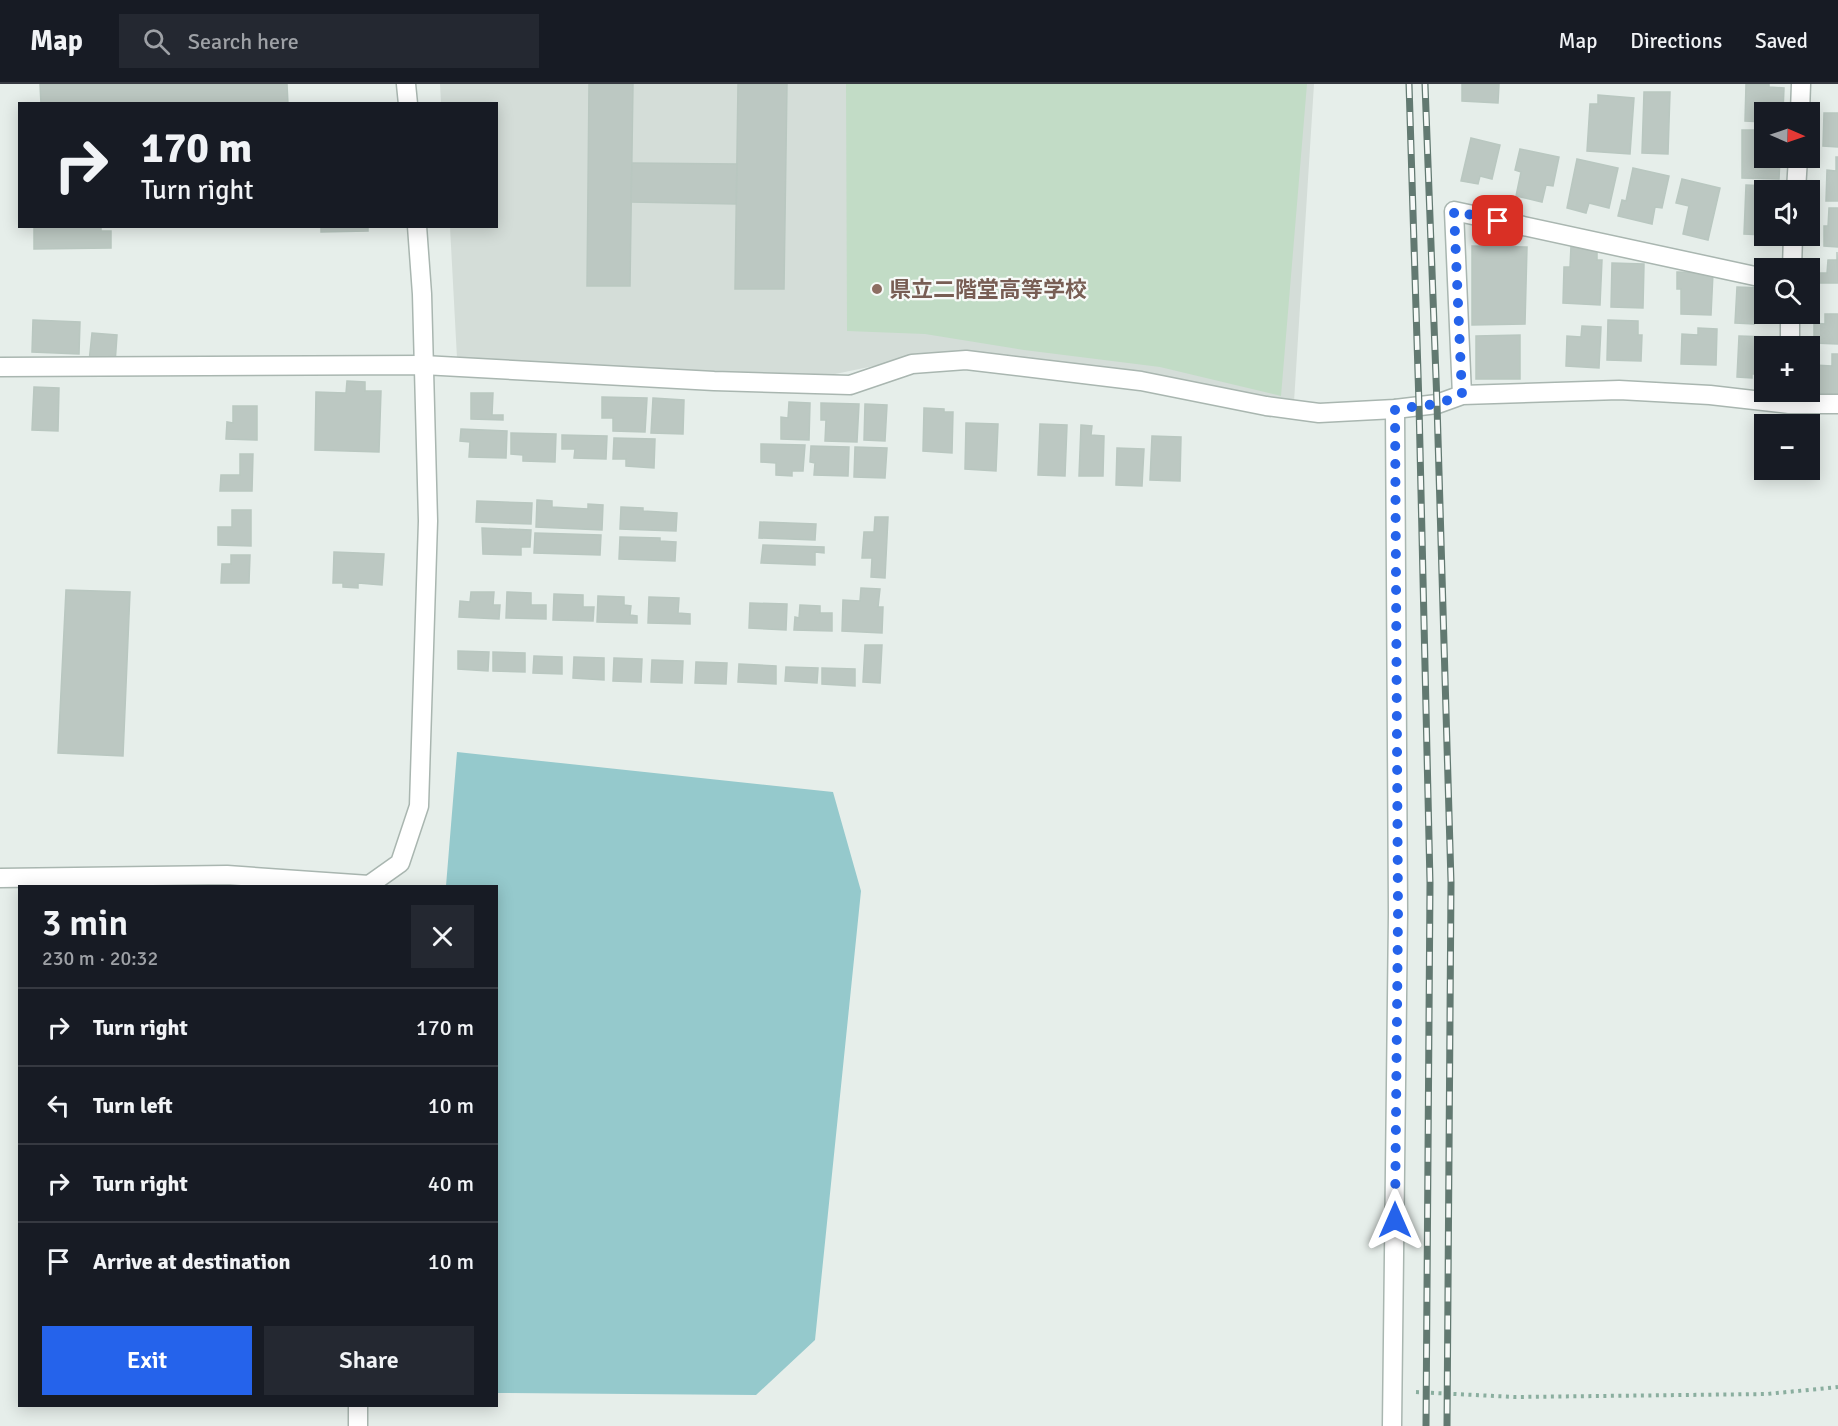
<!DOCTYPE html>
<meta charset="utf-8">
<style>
:root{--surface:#171b24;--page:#242831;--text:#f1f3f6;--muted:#9ea1a6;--line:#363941;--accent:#2563eb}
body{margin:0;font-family:Signika,"Noto Sans JP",sans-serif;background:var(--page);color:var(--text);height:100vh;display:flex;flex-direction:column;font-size:22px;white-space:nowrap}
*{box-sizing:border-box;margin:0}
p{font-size:20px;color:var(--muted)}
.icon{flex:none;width:33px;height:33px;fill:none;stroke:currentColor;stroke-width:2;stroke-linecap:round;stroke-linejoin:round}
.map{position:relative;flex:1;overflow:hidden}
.side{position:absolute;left:18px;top:801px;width:480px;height:522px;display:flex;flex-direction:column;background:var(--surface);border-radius:0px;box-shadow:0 3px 15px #0003}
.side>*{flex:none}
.top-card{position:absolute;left:18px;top:18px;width:480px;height:126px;border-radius:0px;box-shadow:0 3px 15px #0003;background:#171b24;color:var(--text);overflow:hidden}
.needle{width:39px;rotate:92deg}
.tools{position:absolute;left:1754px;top:18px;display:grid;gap:12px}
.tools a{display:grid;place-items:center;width:66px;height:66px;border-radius:0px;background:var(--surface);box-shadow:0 3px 15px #0003;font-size:30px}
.pin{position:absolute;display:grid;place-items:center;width:51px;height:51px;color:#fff;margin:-26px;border-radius:12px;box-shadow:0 3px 9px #0006}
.me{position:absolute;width:66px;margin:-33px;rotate:0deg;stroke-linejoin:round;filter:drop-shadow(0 0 4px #0008)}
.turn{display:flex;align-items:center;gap:21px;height:126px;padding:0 24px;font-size:27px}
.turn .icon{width:78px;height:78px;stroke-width:2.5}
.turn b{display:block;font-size:42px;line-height:51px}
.round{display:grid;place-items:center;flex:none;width:63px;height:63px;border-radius:0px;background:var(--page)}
.headline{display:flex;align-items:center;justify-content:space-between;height:102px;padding:0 24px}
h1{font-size:36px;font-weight:600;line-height:45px}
.button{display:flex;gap:12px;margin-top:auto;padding:12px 24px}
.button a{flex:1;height:69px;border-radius:0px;background:var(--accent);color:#fff;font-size:24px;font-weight:600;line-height:69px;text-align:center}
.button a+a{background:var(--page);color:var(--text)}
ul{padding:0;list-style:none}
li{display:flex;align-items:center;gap:18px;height:78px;padding:0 24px;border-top:2px solid var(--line)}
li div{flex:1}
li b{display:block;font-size:22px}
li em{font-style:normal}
header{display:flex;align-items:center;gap:36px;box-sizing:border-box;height:84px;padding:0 30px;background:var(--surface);border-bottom:2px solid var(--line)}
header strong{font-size:28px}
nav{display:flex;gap:33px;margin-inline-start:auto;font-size:21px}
.search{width:420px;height:54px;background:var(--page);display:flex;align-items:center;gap:15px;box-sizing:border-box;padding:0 21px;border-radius:0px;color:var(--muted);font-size:22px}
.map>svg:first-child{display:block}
</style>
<header>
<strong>Map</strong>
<div class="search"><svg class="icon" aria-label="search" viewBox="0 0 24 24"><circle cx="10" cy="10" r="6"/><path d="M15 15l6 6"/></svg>Search here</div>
<nav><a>Map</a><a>Directions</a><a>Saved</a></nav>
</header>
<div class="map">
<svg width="1838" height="1342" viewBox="0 0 1838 1342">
<rect width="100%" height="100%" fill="#e6eeea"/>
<polygon fill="#d4ddd8" points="440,0 1314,0 1294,318 1108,284 941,268 816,294 457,274 450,143 496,142 496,20 441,19"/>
<polygon fill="#c2dcc6" points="846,0 1307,0 1281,312 1160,283 1024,266 925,250 847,247"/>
<polygon fill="#95c9cc" points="457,668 833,708 861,807 815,1256 756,1311 497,1309 496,802 446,802"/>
<g fill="#bcc8c2" stroke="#b9c7c0" stroke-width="1.5">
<polygon points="40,0 287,0 288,20 41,20"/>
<polygon points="589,0 633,0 630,202 587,202"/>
<polygon points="738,0 787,0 784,205 735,205"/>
<polygon points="1462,0 1499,0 1498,19 1462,17"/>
<polygon points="1746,0 1769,0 1769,3 1784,4 1783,28 1764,28 1764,38 1745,37"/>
<polygon points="1644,8 1670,8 1668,70 1642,69"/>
<polygon points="1598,11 1634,14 1630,70 1587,67 1590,20 1598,20"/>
<polygon points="1824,29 1838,29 1838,63 1823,62"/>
<polygon points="1742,46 1764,46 1764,74 1780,74 1779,95 1742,94"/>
<polygon points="1471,54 1500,61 1492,95 1480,92 1478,100 1461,97"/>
<polygon points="1520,65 1559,73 1553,102 1546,101 1542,118 1516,112 1521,88 1515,86"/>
<polygon points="1836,73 1838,73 1838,117 1826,117 1827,86 1836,87"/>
<polygon points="1577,75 1618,84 1609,124 1589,119 1586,129 1567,124"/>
<polygon points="632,79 737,80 736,120 631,118"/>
<polygon points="1633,84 1669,92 1662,124 1655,123 1652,140 1618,132 1622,116 1626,117"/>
<polygon points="1682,95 1720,104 1708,156 1683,150 1689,122 1676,119"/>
<polygon points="1746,101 1767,102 1767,106 1778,106 1764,106 1764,151 1744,150"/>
<polygon points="1829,124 1838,124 1838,163 1824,162 1824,142 1828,142"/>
<polygon points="34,142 101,142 101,147 111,147 111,164 34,165"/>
<polygon points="321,142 368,142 368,147 321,148"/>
<polygon points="1472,162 1527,163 1525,240 1472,241"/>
<polygon points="1571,162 1597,163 1597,176 1602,176 1600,221 1563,219 1564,183 1570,183"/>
<polygon points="1837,168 1838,199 1819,199 1819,189 1827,189 1828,176 1837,176"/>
<polygon points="1612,179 1644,180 1643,224 1611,223"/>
<polygon points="1677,188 1713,189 1711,231 1681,230 1681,205 1677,205"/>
<polygon points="1737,203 1762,204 1761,224 1764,225 1766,233 1754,233 1754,240 1735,239"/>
<polygon points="1825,230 1838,230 1838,260 1814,259 1814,239 1825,240"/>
<polygon points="33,236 80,238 79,270 32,268"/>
<polygon points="1608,236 1638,237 1638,251 1642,251 1641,277 1607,276"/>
<polygon points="1582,242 1601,243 1599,284 1566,282 1567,252 1581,253"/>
<polygon points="1698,244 1717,245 1716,281 1681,280 1682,250 1698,251"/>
<polygon points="92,249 117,251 115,280 89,278"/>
<polygon points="1520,251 1520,295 1476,295 1476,252"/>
<polygon points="1739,252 1767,253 1767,262 1764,262 1764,290 1752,290 1752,294 1737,293"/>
<polygon points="1832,270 1838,270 1838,310 1814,309 1815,281 1832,282"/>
<polygon points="347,297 365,298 365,307 381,307 379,368 315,366 316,308 346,309"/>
<polygon points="34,303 59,304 58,347 32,346"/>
<polygon points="471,309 493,309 492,331 503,331 503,336 471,335"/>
<polygon points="602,313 647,314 645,348 613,347 613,334 602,334"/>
<polygon points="653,314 684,316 683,350 651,349"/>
<polygon points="789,318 810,319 809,356 781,355 781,333 788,334"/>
<polygon points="821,319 859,320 857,358 825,357 826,336 821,336"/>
<polygon points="865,320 887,321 885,357 864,356"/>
<polygon points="233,322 257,322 257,356 226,355 227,338 233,339"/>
<polygon points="924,324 944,325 944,328 953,328 952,369 923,367"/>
<polygon points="966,339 998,340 996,387 965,385"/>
<polygon points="1040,340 1067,341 1065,392 1038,391"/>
<polygon points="1081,341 1092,342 1091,351 1104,352 1103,392 1079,392"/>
<polygon points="461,345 507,347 506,374 469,373 470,358 460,357"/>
<polygon points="511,349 556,350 555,378 523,377 523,371 511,370"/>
<polygon points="562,351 607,352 606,375 574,374 575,365 562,365"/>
<polygon points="1152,352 1181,353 1180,397 1150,396"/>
<polygon points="614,354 655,355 654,384 626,382 626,375 613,375"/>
<polygon points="761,360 805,361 803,387 792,387 792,392 776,391 776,379 761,378"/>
<polygon points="811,362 849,363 848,392 814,391 815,379 810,378"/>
<polygon points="855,363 887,364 885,394 854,393"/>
<polygon points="1117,364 1144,365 1142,402 1116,401"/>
<polygon points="240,370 253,370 252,407 220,407 221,391 240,391"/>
<polygon points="537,416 552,417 552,423 588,425 588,420 603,421 602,446 536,443"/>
<polygon points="477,417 532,419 531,440 476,438"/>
<polygon points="621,423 643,424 643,427 677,429 676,447 620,445"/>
<polygon points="232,426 251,426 251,462 218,461 218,443 232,443"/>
<polygon points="875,433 888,433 885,494 871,493 872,474 862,474 864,448 874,448"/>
<polygon points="760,438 816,440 815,456 759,454"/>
<polygon points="482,444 531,446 530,463 521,463 521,471 483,470"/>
<polygon points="535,449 601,451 600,471 534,469"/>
<polygon points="620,453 660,454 660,457 676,458 675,477 619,475"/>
<polygon points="763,461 824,463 824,469 815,468 815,481 761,479"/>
<polygon points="334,468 384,470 382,501 358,499 358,504 343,503 343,499 333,499"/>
<polygon points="231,471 250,471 249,499 221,499 222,480 231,480"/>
<polygon points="861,504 880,505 878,523 883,523 882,549 842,547 843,516 860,517"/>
<polygon points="66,506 130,508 123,672 58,669"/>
<polygon points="471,508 494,508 493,521 500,521 499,535 459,533 460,517 470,518"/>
<polygon points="507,508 531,509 531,521 546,521 546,535 506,534"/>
<polygon points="554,510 583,511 583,523 594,523 593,537 553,536"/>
<polygon points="598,512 624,513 624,521 631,522 630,531 637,532 637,539 597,538"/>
<polygon points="649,513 679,514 678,529 690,530 690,540 648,539"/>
<polygon points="750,519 787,520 786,546 749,544"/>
<polygon points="800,521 820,522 820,529 832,529 832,547 794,546 795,533 799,534"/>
<polygon points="865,561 882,561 880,599 863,598"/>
<polygon points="458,567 489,568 488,587 458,585"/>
<polygon points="493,568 525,569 525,588 493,587"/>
<polygon points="534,572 562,573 562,590 533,589"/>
<polygon points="574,573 604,574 604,596 573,594"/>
<polygon points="614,574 642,575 641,598 613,597"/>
<polygon points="652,576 683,577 682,599 651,598"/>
<polygon points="696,578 727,579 726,600 695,599"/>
<polygon points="739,580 776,582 776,600 738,598"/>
<polygon points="786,583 818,584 817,599 785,597"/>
<polygon points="822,584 855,585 855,602 822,600"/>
</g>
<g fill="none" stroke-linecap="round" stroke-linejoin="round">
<g stroke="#a9b6b0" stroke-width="21">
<g id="minor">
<polyline points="1800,28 1801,0"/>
<polyline points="1796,106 1798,74"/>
<polyline points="1792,184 1793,152"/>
<polyline points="1790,262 1790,230"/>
<polyline points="0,283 423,281 714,297 850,301 912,280 966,276 1141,297 1266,322 1319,329 1395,325 1437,320 1462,311 1619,306 1710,311 1789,320 1838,320"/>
<polyline points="1462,311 1454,127 1764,194"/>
<polyline points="0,794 227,791 369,801"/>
<polyline points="358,1323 358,1342"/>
<polyline points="1392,1342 1398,829 1395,325"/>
</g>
</g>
<g stroke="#a9b6b0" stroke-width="21">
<g id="tertiary">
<polyline points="406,0 408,20"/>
<polyline points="369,801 400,779 419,722 428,437 422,210 417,142"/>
</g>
</g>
<polyline stroke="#8aae9f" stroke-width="4" stroke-dasharray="3 4.5" stroke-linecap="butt" points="1416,1308 1515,1313 1767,1310 1838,1303"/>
<use href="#minor" stroke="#fff" stroke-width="18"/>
<use href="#tertiary" stroke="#fff" stroke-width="18"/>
<g stroke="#627971" stroke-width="7">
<g id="rail">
<polyline points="1409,0 1419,321 1430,799 1426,1342"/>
<polyline points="1425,0 1437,320 1451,798 1447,1342"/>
</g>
</g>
<use href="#rail" stroke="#f7faf8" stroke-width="4.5" stroke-dasharray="14" stroke-linecap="butt"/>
</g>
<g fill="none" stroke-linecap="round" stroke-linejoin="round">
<polyline stroke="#2563eb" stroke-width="10" stroke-dasharray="0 18" points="1395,1136 1398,829 1395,325 1437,320 1462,311 1454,127 1498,137"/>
</g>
<circle fill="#8d6e63" stroke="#f7faf8" stroke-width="2" cx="877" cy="205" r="6"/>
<g text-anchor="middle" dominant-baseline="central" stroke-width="4.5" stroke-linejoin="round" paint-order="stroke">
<g font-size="22" font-weight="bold" fill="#785e54" stroke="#f7faf8" text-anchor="start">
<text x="889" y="205">県立二階堂高等学校</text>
</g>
</g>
</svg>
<div class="tools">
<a><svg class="needle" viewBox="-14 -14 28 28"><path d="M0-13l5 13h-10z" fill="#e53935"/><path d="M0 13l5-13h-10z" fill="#9ea1a6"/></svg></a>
<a><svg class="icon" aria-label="sound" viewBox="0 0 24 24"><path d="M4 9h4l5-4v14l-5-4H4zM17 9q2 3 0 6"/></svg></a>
<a><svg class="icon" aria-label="search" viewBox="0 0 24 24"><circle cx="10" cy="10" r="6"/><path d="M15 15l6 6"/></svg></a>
<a>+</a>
<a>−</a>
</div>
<div class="pin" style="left:1498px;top:137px;background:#d93025"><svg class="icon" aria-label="arrive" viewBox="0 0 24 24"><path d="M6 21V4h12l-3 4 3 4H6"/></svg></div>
<svg class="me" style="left:1395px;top:1136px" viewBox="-20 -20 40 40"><path d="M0-17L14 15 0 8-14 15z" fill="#2563eb" stroke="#fff" stroke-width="4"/></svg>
<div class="top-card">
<div class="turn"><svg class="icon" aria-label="right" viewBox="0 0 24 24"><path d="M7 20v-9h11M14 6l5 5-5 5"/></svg><div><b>170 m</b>Turn right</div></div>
</div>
<section class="side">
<div class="headline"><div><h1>3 min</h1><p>230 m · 20:32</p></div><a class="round"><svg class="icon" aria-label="close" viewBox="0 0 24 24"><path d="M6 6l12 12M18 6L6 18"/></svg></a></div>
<ul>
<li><svg class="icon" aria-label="right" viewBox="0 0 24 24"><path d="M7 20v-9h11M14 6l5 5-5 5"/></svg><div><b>Turn right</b></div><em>170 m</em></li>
<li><svg class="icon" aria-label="left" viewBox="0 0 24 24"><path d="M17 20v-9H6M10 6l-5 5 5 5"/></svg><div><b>Turn left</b></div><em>10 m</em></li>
<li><svg class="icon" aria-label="right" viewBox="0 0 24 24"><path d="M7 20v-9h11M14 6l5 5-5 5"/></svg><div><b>Turn right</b></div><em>40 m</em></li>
<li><svg class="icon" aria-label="arrive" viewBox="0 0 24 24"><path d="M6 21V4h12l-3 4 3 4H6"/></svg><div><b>Arrive at destination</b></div><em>10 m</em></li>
</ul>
<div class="button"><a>Exit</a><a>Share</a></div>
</section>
</div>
